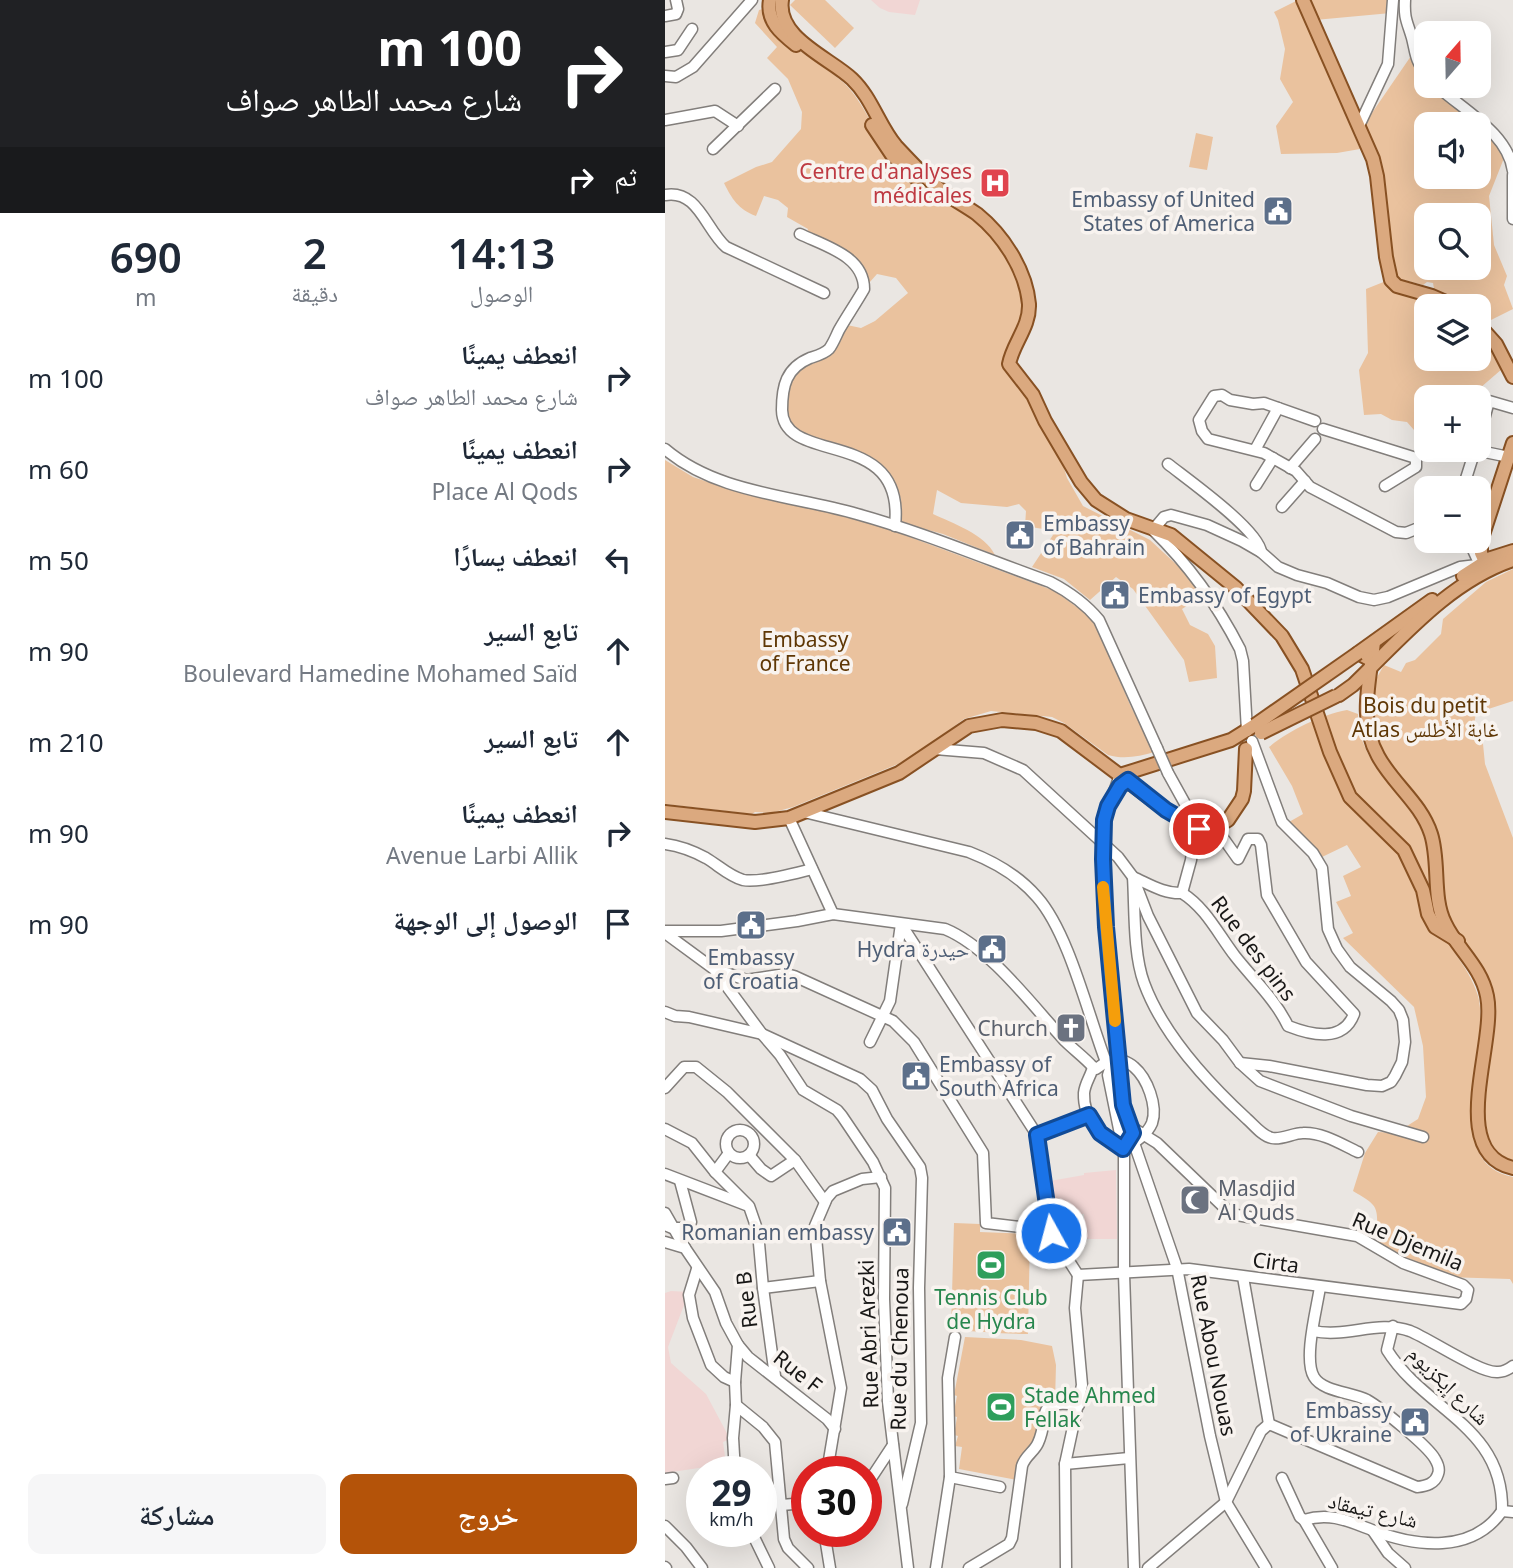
<!DOCTYPE html>
<html lang="ar">
<meta charset="utf-8">
<style>
:root{--surface:#fff;--page:#f6f6f7;--text:#1f2937;--muted:#747a83;--accent:#b45309}
body{margin:0;font-family:"Noto Sans","Noto Naskh Arabic",sans-serif;background:var(--page);color:var(--text);direction:rtl;height:100vh;display:flex;flex-direction:column;font-size:26px;white-space:nowrap}
*{box-sizing:border-box;margin:0}
p{font-size:23px;color:var(--muted)}
.icon{flex:none;width:38px;height:38px;fill:none;stroke:currentColor;stroke-width:2;stroke-linecap:round;stroke-linejoin:round}
.map{position:relative;flex:1;overflow:hidden;direction:ltr}
.side{display:flex;flex-direction:column;background:var(--surface);width:665px}
.side>*{flex:none}
.top-card{background:#202124;color:#fff;overflow:hidden}
.needle{width:46px;rotate:20deg}
.tools{position:absolute;left:749px;top:21px;display:grid;gap:14px}
.tools a{display:grid;place-items:center;width:77px;height:77px;border-radius:14px;background:var(--surface);box-shadow:0 7px 28px #0002;font-size:35px}
.speed{position:absolute;left:21px;top:1456px;display:flex;gap:14px;font-size:35px;font-weight:700;text-align:center}
.speed>*{display:grid;place-content:center;width:91px;height:91px;border-radius:50%;background:var(--surface);box-shadow:0 7px 28px #0002;line-height:1}
.speed small{font-size:18px;font-weight:400}
.speed .limit{border:10px solid #d22;background:#fff;color:#111}
.pin{position:absolute;display:grid;place-items:center;width:60px;height:60px;color:#fff;margin:-30px;border:4px solid #fff;border-radius:50%;box-shadow:0 2px 7px #0007}
.me{position:absolute;width:77px;margin:-38px;rotate:353deg;stroke-linejoin:round;filter:drop-shadow(0 0 5px #0008)}
.turn{display:flex;align-items:center;gap:24px;height:147px;padding:0 28px;font-size:32px}
.turn .icon{width:91px;height:91px;stroke-width:2.5}
.turn b{display:block;font-size:49px;line-height:60px}
.then{display:flex;align-items:center;height:66px;padding:0 28px;background:#0003;gap:14px;font-size:26px}
.eta{display:flex;justify-content:space-evenly;align-items:center;height:119px;text-align:center}
.eta b{font-size:42px;font-weight:600;line-height:49px}
.cta{display:flex;gap:14px;margin-top:auto;padding:14px 28px}
.cta a{flex:1;height:80px;border-radius:14px;background:var(--accent);color:#fff;font-size:28px;font-weight:600;line-height:80px;text-align:center}
.cta a+a{background:var(--page);color:var(--text)}
ul{padding:0;list-style:none}
li{display:flex;align-items:center;gap:21px;height:91px;padding:0 28px}
li div{flex:1}
li b{display:block;font-size:26px}
li em{font-style:normal}
main{display:flex;flex:1;min-height:0}
.map>svg:first-child{display:block}
</style>
<main>
<div class="map">
<svg width="848" height="1568" viewBox="0 0 848 1568">
<rect width="100%" height="100%" fill="#eae6e2"/>
<g fill="#f1d6d4">
<polygon points="206,0 255,0 250,15 224,12 215,8"/>
<polygon points="451,1170 452,1239 420,1239 419,1214 392,1215 385,1181 419,1175 419,1173"/>
<polygon points="6,1291 24,1292 3,1347 6,1363 41,1394 65,1439 58,1442 61,1464 0,1473 0,1293"/>
</g>
<g fill="#eac29e" fill-rule="evenodd">
<polygon points="130,0 160,0 189,28 170,48 125,5"/>
<polygon points="633,0 695,149 672,153 616,154 611,126 628,102 615,79 620,49 613,20 609,12"/>
<polygon points="640,0 724,0 726,13 650,20"/>
<path d="M98 9C108 40 155 61 179 83 199 102 209 133 227 153 243 171 259 187 278 201 288 208 300 212 310 219 339 238 357 275 360 309 362 327 344 353 345 376L360 393 391 441 402 478 418 506 485 540 526 578 539 595 517 609 525 625 543 634 550 646 552 678 524 682 519 660 468 589 451 577 425 600 399 579 367 567 388 535 384 530 360 526 361 511 354 504 342 507 296 503 272 490 268 514C287 523 320 534 330 555L278 534 234 522C238 507 237 494 228 481 211 454 184 449 155 440 146 438 137 435 130 429 120 421 121 406 122 394 126 363 142 370 162 356 172 349 177 336 182 325L196 328 210 321 243 293 231 278 212 274 204 283C196 254 168 245 142 233L143 229 122 217 123 208 113 200 99 196 91 216C73 209 67 199 59 183L91 167 107 162 136 129 137 112 123 79 102 58 112 47 90 23 94 10Z"/>
<path d="M746 56 761 79V86H769L819 127 841 153 824 196 829 245 842 276 839 285 848 309 822 322 814 317V306H796L769 289 768 283 762 282 758 285 732 278 727 274 717 165 698 126ZM761 124H814V177H761ZM761 215H814V268H761Z"/>
<polygon points="531,133 548,137 542,170 524,167"/>
<polygon points="721,281 780,306 761,306 761,359 814,359 814,331 821,338 837,369 815,388 812,395 808,397 761,397 760,436 749,430 742,422 727,420 716,414 699,415 694,370 703,353 701,289"/>
<path d="M0 460 28 477 79 494 199 520 390 591 421 614 432 626 466 707 490 752C474 756 460 760 443 755L399 723 387 717 326 711 299 719 256 751 233 764 128 807 106 813 90 812 87 814 0 804Z"/>
<path d="M848 569V701L811 713 808 731 817 734 820 764 848 838V1164L838 1162C834 1156 825 1148 822 1141 811 1111 831 1042 829 1007 827 980 799 945 785 922L781 911 777 858 771 829 761 808 719 756 711 739 706 688 719 665 736 672 741 663 750 660 776 634 778 619 821 582Z"/>
<path d="M682 710 693 714C692 763 739 791 758 833 770 857 760 888 768 912 777 942 804 965 813 996 827 1047 772 1162 848 1177V1284L845 1279 781 1277 714 1245C709 1232 716 1214 708 1205 703 1199 694 1195 688 1191L700 1153 713 1132 731 1133 753 1119 761 1097 758 1046 749 1007 678 938 688 933 671 902 686 896 678 876 696 867 682 845 657 857 634 836 624 822 638 814 627 786 604 747C625 730 655 715 682 710Z"/>
<path d="M289 1223 315 1224V1232L365 1234 363 1334C337 1334 312 1331 286 1330Z"/>
<polygon points="300,1337 356,1340 387,1346 391,1365 390,1402 371,1442 368,1442 356,1459 352,1480 294,1469 297,1447 290,1446 293,1436 289,1435 292,1417 288,1416 292,1396 289,1395"/>
</g>
<g fill="none" stroke-linecap="round" stroke-linejoin="round">
<g stroke="#827e7b" stroke-width="13">
<g id="minor">
<path d="M740 0C739 19 742 21 747 38 751 54 750 60 761 74"/>
<polyline points="0,16 11,14 13,9 11,0"/>
<polyline points="0,52 13,50 27,29"/>
<polyline points="0,76 11,77 28,67 87,0"/>
<path d="M772 86C798 110 843 133 848 171"/>
<polyline points="0,120 50,111 73,126"/>
<polyline points="694,126 723,64 728,0"/>
<polyline points="48,149 110,89"/>
<polyline points="848,175 848,219"/>
<path d="M0 195C33 189 41 230 61 247L159 293"/>
<path d="M135 234C160 246 199 256 199 289 191 303 182 316 174 330 171 336 168 344 164 349 159 354 151 356 145 358 121 368 117 386 117 410 118 467 241 425 230 526"/>
<polyline points="650,421 599,403 588,404 565,400 557,395 549,396 534,420 537,431 543,439 599,453 631,471 645,487 731,532 741,533 761,525"/>
<polyline points="658,429 751,458 751,467 720,486"/>
<polyline points="814,438 824,401 848,408"/>
<path d="M0 449C53 494 128 495 192 514 257 532 321 559 385 582 404 592 420 603 434 620L492 748"/>
<polyline points="590,450 613,408"/>
<polyline points="810,450 844,457"/>
<path d="M503 464C522 479 594 530 596 552"/>
<polyline points="625,468 650,439"/>
<polyline points="591,485 608,458"/>
<polyline points="798,488 810,450"/>
<polyline points="617,507 640,481"/>
<polyline points="804,541 814,563"/>
<path d="M582 731 578 661 575 649C553 606 523 564 488 530L499 517 506 515 542 525 577 541 596 552 613 567 632 575 662 583 694 597 709 600 723 597 795 567 812 565"/>
<polyline points="270,749 319,753 358,770 453,857 468,877 483,916 532,1013 558,1040 575,1063 595,1081 686,1116 758,1137"/>
<polyline points="503,773 534,829 529,834 526,860 517,893"/>
<path d="M139 812 304 852C330 862 353 875 372 897 404 933 423 1015 441 1062"/>
<polyline points="124,818 168,914"/>
<polyline points="439,820 455,775"/>
<path d="M551 828 573 859 583 839H593L596 845 602 895 641 962 689 1014C678 1043 646 1035 623 1026 610 999 588 979 570 956 553 934 541 908 517 893 499 894 484 884 468 877 470 909 468 953 479 983 498 1035 542 1082 582 1119 589 1125 597 1136 607 1138 617 1140 628 1133 638 1133 657 1132 676 1144 693 1152"/>
<path d="M0 844C15 846 28 851 41 858 53 865 64 876 78 880 93 883 132 873 147 869"/>
<polyline points="236,924 372,1135 386,1233 413,1275"/>
<path d="M0 931H56L132 921 168 914 280 929C324 947 367 1005 400 1041 409 1050 419 1057 428 1067"/>
<polyline points="0,933 49,969 97,1034 115,1055 138,1090 172,1110 177,1116 208,1162 220,1188 219,1299 223,1402 243,1568"/>
<polyline points="50,969 81,980 121,974 129,976 228,1021 249,1042 318,1153 321,1223 364,1228 372,1233 386,1233"/>
<polyline points="0,1012 10,1016 24,1017 97,1034 195,1079 207,1090 222,1119 255,1167 257,1178 254,1288 256,1423 237,1504"/>
<polyline points="205,1042 225,1001 236,924"/>
<path d="M454 1059C459 1061 465 1063 469 1067 482 1078 493 1106 487 1123 482 1135 469 1143 459 1149 437 1136 418 1121 419 1093 420 1083 426 1076 428 1067L431 1069 441 1062Z"/>
<polyline points="575,1063 604,1066 702,1085 717,1086 726,1082 730,1076 737,1062 740,1042 738,1020 734,1010 726,1001 685,967 672,949 663,929 657,868 648,853 617,822 587,741"/>
<polyline points="445,1069 443,1075 455,1134 461,1138 467,1135"/>
<polyline points="0,1088 19,1067 31,1067 62,1092 130,1160 160,1202"/>
<polyline points="0,1129 27,1143 50,1172 84,1206 93,1232 98,1288 110,1376"/>
<circle cx="75" cy="1144" r="14"/>
<polyline points="455,1134 459,1148 459,1274 469,1568"/>
<polyline points="372,1135 424,1115"/>
<polyline points="469,1143 512,1268 545,1436 561,1502 601,1568"/>
<polyline points="84,1155 96,1169 106,1176 130,1160"/>
<polyline points="50,1172 64,1153"/>
<polyline points="0,1174 81,1205"/>
<polyline points="0,1213 20,1248"/>
<polyline points="0,1225 7,1228 21,1228 26,1222 15,1181"/>
<polyline points="0,1242 20,1248 50,1292 61,1323 73,1345 70,1382 71,1405 68,1438 70,1472"/>
<polyline points="32,1269 24,1295 28,1318 46,1365 59,1377 70,1382"/>
<polyline points="413,1275 524,1269 796,1304 801,1299 803,1290 798,1285 738,1263 692,1236 566,1214 492,1143 468,1128 458,1105 441,927 438,859"/>
<polyline points="578,1277 604,1424"/>
<polyline points="98,1288 155,1281"/>
<path d="M728 1326 722 1350C760 1411 839 1426 837 1511"/>
<path d="M648 1331C682 1338 712 1320 745 1331 765 1339 816 1374 833 1372 839 1372 844 1369 848 1366"/>
<polyline points="73,1345 83,1357 162,1419 170,1429"/>
<polyline points="71,1405 98,1427 110,1442 119,1539 123,1548 143,1568"/>
<path d="M604 1424 752 1487C761 1486 770 1484 773 1474 775 1469 773 1464 770 1459 763 1446 716 1408 702 1400 687 1392 658 1392 649 1377 638 1359 652 1308 655 1287"/>
<polyline points="400,1464 464,1458"/>
<polyline points="162,1472 176,1388 155,1281 150,1226 162,1198 168,1191 197,1179 216,1177"/>
<polyline points="285,1477 335,1487"/>
<polyline points="617,1478 635,1517 639,1520 667,1568"/>
<polyline points="0,1479 8,1478"/>
<polyline points="201,1486 228,1445"/>
<polyline points="562,1500 596,1431 604,1424"/>
<polyline points="116,1505 142,1503"/>
<polyline points="837,1511 848,1512"/>
<path d="M639 1520C665 1512 683 1521 707 1530 751 1547 807 1554 837 1511"/>
<polyline points="0,1526 21,1547 37,1568"/>
<polyline points="86,1531 104,1568"/>
<polyline points="159,1531 165,1568"/>
<polyline points="708,1531 723,1553 740,1568"/>
<polyline points="0,1567 1,1568"/>
<polyline points="271,1568 285,1477 283,1378 290,1337"/>
<path d="M304 1568 344 1544 347 1538 357 1466C360 1456 369 1452 373 1443 386 1415 367 1399 414 1405"/>
<polyline points="401,1568 400,1464 417,1385 410,1308 413,1275"/>
<polyline points="483,1568 561,1502"/>
</g>
</g>
<g stroke="#885123" stroke-width="16">
<g id="major">
<path d="M105 0C101 21 116 33 131 45"/>
<path d="M117 0C111 38 165 58 187 79 207 98 214 126 231 146 247 163 262 180 281 194 291 201 302 207 312 214 338 235 361 270 364 304 365 327 348 343 344 364L368 395 380 421 416 482 431 500 461 519 506 535 571 588 617 636 637 669 665 752 685 797 739 850 758 890 763 914 770 927 793 941"/>
<polyline points="638,0 708,159 712,176 721,257 726,280 732,286 767,296 790,306"/>
<polyline points="207,125 227,155 251,178"/>
<polyline points="814,325 831,344 848,377"/>
<polyline points="822,566 816,553 816,541 848,443"/>
<polyline points="798,576 826,558 848,551"/>
<path d="M709 642C705 679 693 721 713 756 728 784 756 803 766 834 775 862 767 898 780 923 792 949 816 966 822 996 832 1043 781 1152 848 1168"/>
<polyline points="702,658 693,653 767,600"/>
<path d="M674 695 688 685C736 639 783 582 848 560"/>
<polyline points="455,775 566,740 590,725"/>
<polyline points="0,812 90,822 124,818 234,773 304,726 337,720 371,723 396,731 501,810 534,829 548,829 563,820 577,799 579,791 581,749"/>
</g>
</g>
<use href="#minor" stroke="#fff" stroke-width="10"/>
<use href="#major" stroke="#dba97f" stroke-width="12"/>
<g stroke="#827e7b" stroke-width="13" stroke-linecap="butt">
<g id="minor-bridge">
<polyline points="492,748 503,773"/>
<polyline points="438,859 439,820"/>
</g>
</g>
<g stroke="#885123" stroke-width="16" stroke-linecap="butt">
<g id="major-bridge">
<polyline points="590,725 693,653"/>
<polyline points="596,733 671,696"/>
</g>
</g>
<use href="#minor-bridge" stroke="#fff" stroke-width="10"/>
<use href="#major-bridge" stroke="#dba97f" stroke-width="12"/>
</g>
<g fill="none" stroke-linecap="round" stroke-linejoin="round">
<g stroke="#114b97" stroke-width="18">
<polyline id="route" points="386,1233 372,1135 424,1115 435,1133 458,1149 468,1133 458,1105 441,927 438,859 439,820 443,806 455,786 463,780 501,810 534,829"/>
</g>
<use href="#route" stroke="#1a73e8" stroke-width="12"/>
<polyline stroke="#f59e0b" stroke-width="12" points="438,887 450,1021"/>
</g>
<defs>
<g id="hospital-square" transform="scale(1.575)"><rect x="-9" y="-9" width="18" height="18" rx="4" fill="#e0444e" stroke="#f8f3ef"/><path d="M-5-5h3v3.5h4V-5h3V5h-3V1.5h-4V5h-3Z" fill="#fff"/></g>
<g id="civic-square" transform="scale(1.575)"><rect x="-9" y="-9" width="18" height="18" rx="4" fill="#5c6f8a" stroke="#f8f3ef"/><path d="M-.6-6.5H3V-4.5H.6V-3L4-1V1h2V6H-6V1h2V-1L-.6-3ZM-1.2 2.5V6h2.4V2.5Z" fill="#fff"/></g>
<g id="church-square" transform="scale(1.575)"><rect x="-9" y="-9" width="18" height="18" rx="4" fill="#6b7280" stroke="#f8f3ef"/><path d="M-1.2-6h2.4v3.5h3.3v2.4h-3.3V6h-2.4V-.1h-3.3v-2.4h3.3Z" fill="#fff"/></g>
<g id="mosque-square" transform="scale(1.575)"><rect x="-9" y="-9" width="18" height="18" rx="4" fill="#6b7280" stroke="#f8f3ef"/><path d="M3.5-4.9A6 6 0 1 0 3.5 4.9A5 5 0 1 1 3.5-4.9Z" fill="#fff"/></g>
<g id="stadium-square" transform="scale(1.575)"><rect x="-9" y="-9" width="18" height="18" rx="4" fill="#2e9e5b" stroke="#f8f3ef"/><path d="M0-5a6.5 5 0 1 0 0 10a6.5 5 0 1 0 0-10ZM-3.5-1.8h7v3.6h-7Z" fill="#fff"/></g>
</defs>
<g fill-rule="evenodd">
<use href="#hospital-square" x="330" y="183"/>
<use href="#civic-square" x="613" y="211"/>
<use href="#civic-square" x="355" y="535"/>
<use href="#civic-square" x="450" y="595"/>
<use href="#civic-square" x="86" y="925"/>
<use href="#civic-square" x="327" y="949"/>
<use href="#church-square" x="406" y="1028"/>
<use href="#civic-square" x="251" y="1076"/>
<use href="#mosque-square" x="530" y="1200"/>
<use href="#civic-square" x="232" y="1232"/>
<use href="#stadium-square" x="326" y="1265"/>
<use href="#stadium-square" x="336" y="1407"/>
<use href="#civic-square" x="750" y="1422"/>
</g>
<g text-anchor="middle" dominant-baseline="central" stroke-width="7" stroke-linejoin="round" paint-order="stroke">
<g font-size="21" fill="#be3a42" stroke="#f8f3ef" text-anchor="end">
<text x="307" y="171">Centre d'analyses<tspan x="307" dy="24">médicales</tspan></text>
</g>
<g font-size="21" fill="#4e5e75" stroke="#f8f3ef" text-anchor="end">
<text x="590" y="199">Embassy of United<tspan x="590" dy="24">States of America</tspan></text>
<text x="378" y="523" text-anchor="start">Embassy<tspan x="378" dy="24">of Bahrain</tspan></text>
<text x="473" y="595" text-anchor="start">Embassy of Egypt</text>
<text x="304" y="949">Hydra حيدرة</text>
<text x="86" y="957" text-anchor="middle">Embassy<tspan x="86" dy="24">of Croatia</tspan></text>
<text x="274" y="1064" text-anchor="start">Embassy of<tspan x="274" dy="24">South Africa</tspan></text>
<text x="209" y="1232">Romanian embassy</text>
<text x="727" y="1410">Embassy<tspan x="727" dy="24">of Ukraine</tspan></text>
</g>
<g font-size="21" fill="#5f3705" stroke="#f8f3ef">
<text x="140" y="639">Embassy<tspan x="140" dy="24">of France</tspan></text>
<text x="760" y="705">Bois du petit<tspan x="760" dy="24">Atlas غابة الأطلس</tspan></text>
</g>
<g font-size="21" fill="#191817" stroke="#f8f3ef">
<text transform="translate(589 948) rotate(53)">Rue des pins</text>
<text transform="translate(743 1241) rotate(23)">Rue Djemila</text>
<text transform="translate(611 1262) rotate(8)">Cirta</text>
<text transform="translate(81 1300) rotate(-97)">Rue B</text>
<text transform="translate(203 1334) rotate(-92)">Rue Abri Arezki</text>
<text transform="translate(234 1349) rotate(-89)">Rue du Chenoua</text>
<text transform="translate(549 1355) rotate(79)">Rue Abou Nouas</text>
<text transform="translate(133 1371) rotate(38)">Rue F</text>
<text transform="translate(784 1385) rotate(44)">شارع إيكزيوم</text>
<text transform="translate(708 1510) rotate(13)">شارع تيمقاد</text>
</g>
<g font-size="21" fill="#5b616d" stroke="#f8f3ef" text-anchor="end">
<text x="383" y="1028">Church</text>
<text x="553" y="1188" text-anchor="start">Masdjid<tspan x="553" dy="24">Al Quds</tspan></text>
</g>
<g font-size="21" fill="#27864d" stroke="#f8f3ef">
<text x="326" y="1297">Tennis Club<tspan x="326" dy="24">de Hydra</tspan></text>
<text x="359" y="1395" text-anchor="start">Stade Ahmed<tspan x="359" dy="24">Fellak</tspan></text>
</g>
</g>
</svg>
<div class="tools">
<a><svg class="needle" viewBox="-14 -14 28 28"><path d="M0-13l5 13h-10z" fill="#e53935"/><path d="M0 13l5-13h-10z" fill="#747a83"/></svg></a>
<a><svg class="icon" aria-label="sound" viewBox="0 0 24 24"><path d="M4 9h4l5-4v14l-5-4H4zM17 9q2 3 0 6"/></svg></a>
<a><svg class="icon" aria-label="search" viewBox="0 0 24 24"><circle cx="10" cy="10" r="6"/><path d="M15 15l6 6"/></svg></a>
<a><svg class="icon" aria-label="layers" viewBox="0 0 24 24"><path d="M12 4l9 5-9 5-9-5zM3 14l9 5 9-5"/></svg></a>
<a>+</a>
<a>−</a>
</div>
<div class="speed"><div>29<small>km/h</small></div><div class="limit">30</div></div>
<div class="pin" style="left:534px;top:829px;background:#d93025"><svg class="icon" aria-label="arrive" viewBox="0 0 24 24"><path d="M6 21V4h12l-3 4 3 4H6"/></svg></div>
<svg class="me" style="left:386px;top:1233px" viewBox="-20 -20 40 40"><circle r="17" fill="#1a73e8" stroke="#fff" stroke-width="3"/><path d="M0-11L8 9 0 5-8 9z" fill="#fff"/></svg>
</div>
<section class="side">
<div class="top-card">
<div class="turn"><svg class="icon" aria-label="right" viewBox="0 0 24 24"><path d="M7 20v-9h11M14 6l5 5-5 5"/></svg><div><b>100 m</b>شارع محمد الطاهر صواف</div></div>
<div class="then">ثم<svg class="icon" aria-label="right" viewBox="0 0 24 24"><path d="M7 20v-9h11M14 6l5 5-5 5"/></svg></div>
</div>
<div class="eta">
<div><b>14:13</b><p>الوصول</p></div>
<div><b>2</b><p>دقيقة</p></div>
<div><b>690</b><p>m</p></div>
</div>
<ul>
<li><svg class="icon" aria-label="right" viewBox="0 0 24 24"><path d="M7 20v-9h11M14 6l5 5-5 5"/></svg><div><b>انعطف يمينًا</b><p>شارع محمد الطاهر صواف</p></div><em>100 m</em></li>
<li><svg class="icon" aria-label="right" viewBox="0 0 24 24"><path d="M7 20v-9h11M14 6l5 5-5 5"/></svg><div><b>انعطف يمينًا</b><p>Place Al Qods</p></div><em>60 m</em></li>
<li><svg class="icon" aria-label="left" viewBox="0 0 24 24"><path d="M17 20v-9H6M10 6l-5 5 5 5"/></svg><div><b>انعطف يسارًا</b></div><em>50 m</em></li>
<li><svg class="icon" aria-label="ahead" viewBox="0 0 24 24"><path d="M12 20V5M6 11l6-6 6 6"/></svg><div><b>تابع السير</b><p>Boulevard Hamedine Mohamed Saïd</p></div><em>90 m</em></li>
<li><svg class="icon" aria-label="ahead" viewBox="0 0 24 24"><path d="M12 20V5M6 11l6-6 6 6"/></svg><div><b>تابع السير</b></div><em>210 m</em></li>
<li><svg class="icon" aria-label="right" viewBox="0 0 24 24"><path d="M7 20v-9h11M14 6l5 5-5 5"/></svg><div><b>انعطف يمينًا</b><p>Avenue Larbi Allik</p></div><em>90 m</em></li>
<li><svg class="icon" aria-label="arrive" viewBox="0 0 24 24"><path d="M6 21V4h12l-3 4 3 4H6"/></svg><div><b>الوصول إلى الوجهة</b></div><em>90 m</em></li>
</ul>
<div class="cta"><a>خروج</a><a>مشاركة</a></div>
</section>
</main>
